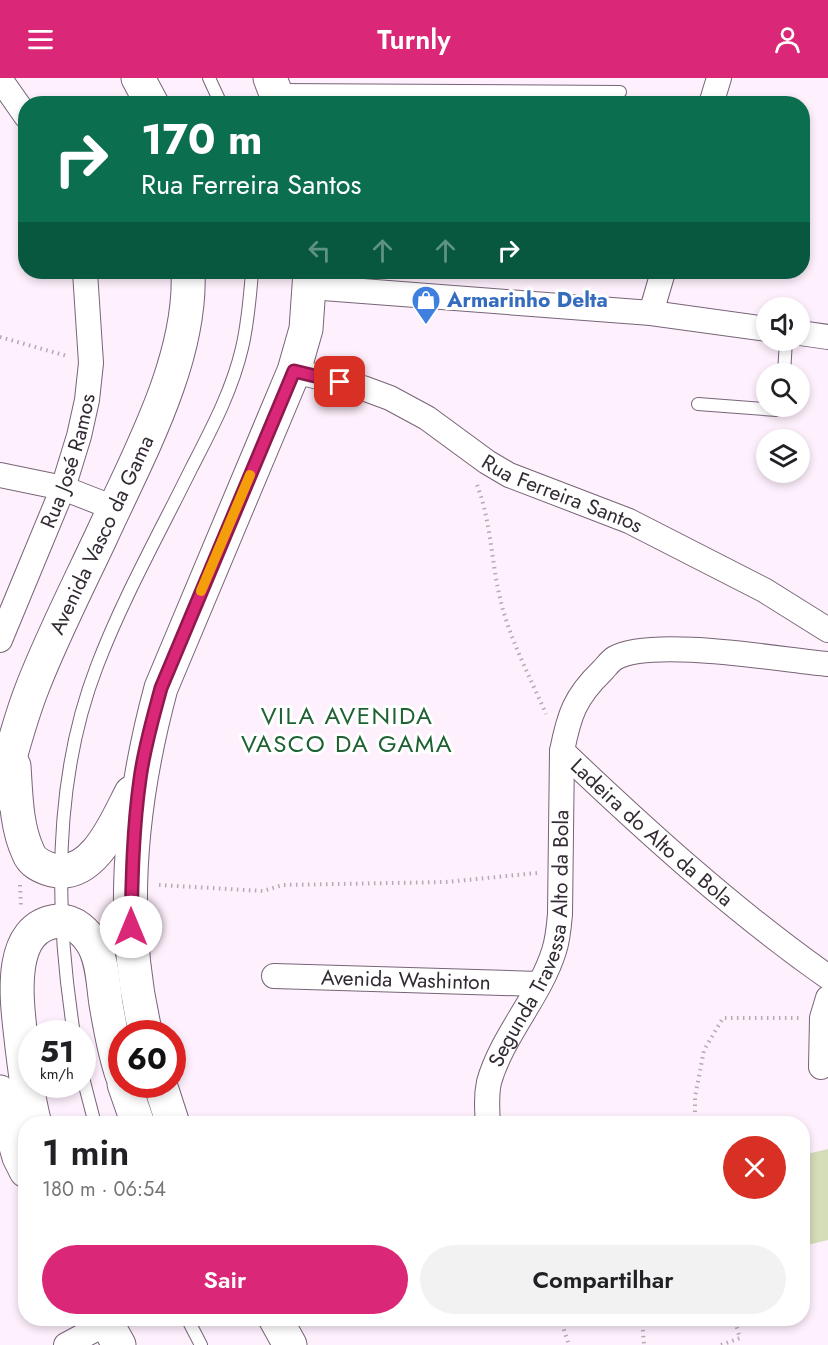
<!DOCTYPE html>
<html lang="pt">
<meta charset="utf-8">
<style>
:root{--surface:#fff;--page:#f2f2f2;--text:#202124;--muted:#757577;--accent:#db2777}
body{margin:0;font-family:Jost,sans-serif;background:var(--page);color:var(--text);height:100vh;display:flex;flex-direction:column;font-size:22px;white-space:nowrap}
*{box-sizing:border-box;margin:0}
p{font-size:20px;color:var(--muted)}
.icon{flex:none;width:33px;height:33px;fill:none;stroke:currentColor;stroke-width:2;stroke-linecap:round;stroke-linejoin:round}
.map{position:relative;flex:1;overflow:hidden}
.panel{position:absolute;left:18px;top:1038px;width:792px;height:210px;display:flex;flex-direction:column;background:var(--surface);border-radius:24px;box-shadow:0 3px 9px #0003}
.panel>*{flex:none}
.banner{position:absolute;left:18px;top:18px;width:792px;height:183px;border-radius:24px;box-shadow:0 3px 9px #0003;background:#0b6e4f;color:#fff;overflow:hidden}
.fabs{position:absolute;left:756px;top:219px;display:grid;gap:12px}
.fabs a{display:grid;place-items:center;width:54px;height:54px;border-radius:50%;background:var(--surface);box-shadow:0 3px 9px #0003;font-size:30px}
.speed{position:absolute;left:18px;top:942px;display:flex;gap:12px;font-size:30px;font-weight:700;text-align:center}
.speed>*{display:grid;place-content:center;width:78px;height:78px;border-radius:50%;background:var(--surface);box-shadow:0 3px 9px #0003;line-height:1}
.speed small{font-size:15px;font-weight:400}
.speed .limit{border:9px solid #d22;background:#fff;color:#111}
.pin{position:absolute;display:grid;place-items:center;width:51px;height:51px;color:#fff;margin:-26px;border-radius:12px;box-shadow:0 3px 9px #0006}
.me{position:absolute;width:66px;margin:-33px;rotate:0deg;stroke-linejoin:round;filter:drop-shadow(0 0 4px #0008)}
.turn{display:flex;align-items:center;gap:21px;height:126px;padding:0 24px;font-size:27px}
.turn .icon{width:78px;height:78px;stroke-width:2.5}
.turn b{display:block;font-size:42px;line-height:51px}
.lanes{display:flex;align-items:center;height:57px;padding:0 24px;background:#0003;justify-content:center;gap:30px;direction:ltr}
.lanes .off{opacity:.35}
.round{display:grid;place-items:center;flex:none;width:63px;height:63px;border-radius:32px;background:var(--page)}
.summary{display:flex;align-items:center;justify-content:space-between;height:102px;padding:0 24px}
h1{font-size:36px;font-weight:600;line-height:45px}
.cta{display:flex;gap:12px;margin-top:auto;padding:12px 24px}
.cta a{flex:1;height:69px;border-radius:36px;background:var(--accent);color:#fff;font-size:24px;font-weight:600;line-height:69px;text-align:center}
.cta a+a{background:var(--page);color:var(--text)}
header{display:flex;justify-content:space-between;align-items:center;height:78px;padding:0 24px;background:var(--accent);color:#fff;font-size:27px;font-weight:600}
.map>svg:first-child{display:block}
</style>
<header><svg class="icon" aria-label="menu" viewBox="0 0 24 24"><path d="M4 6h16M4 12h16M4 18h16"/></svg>Turnly<svg class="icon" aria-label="person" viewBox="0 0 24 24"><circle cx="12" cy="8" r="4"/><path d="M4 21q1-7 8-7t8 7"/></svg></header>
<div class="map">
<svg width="828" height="1267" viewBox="0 0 828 1267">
<rect width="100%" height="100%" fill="#fef0fd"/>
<polygon fill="#d5dcb8" points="828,1071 828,1162 803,1168 803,1077"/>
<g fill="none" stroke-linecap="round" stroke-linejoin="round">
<g stroke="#776477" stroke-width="14">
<g id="lane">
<polyline points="209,0 221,26"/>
<polyline points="277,12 620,14"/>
<polyline points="784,296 786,262"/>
<polyline points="698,326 777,332 781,328"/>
<path d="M74 956C55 835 52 704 97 588 123 520 159 456 191 391 211 352 232 313 242 270 248 245 250 219 252 194"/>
<polyline points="82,996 95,1046"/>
<polyline points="187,1240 201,1267"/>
</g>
</g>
<g stroke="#776477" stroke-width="26">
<g id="street">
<polyline points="0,1 26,38"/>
<polyline points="711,26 719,0"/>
<polyline points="310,209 651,235 766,251"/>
<polyline points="651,235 663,194"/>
<polyline points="800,255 828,259"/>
<path id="s1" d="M294 293 363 310 390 320 427 340 487 384 509 397 629 443 764 512 828 552"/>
<polyline points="0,397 63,410 114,430"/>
<path id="s2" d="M0 562 63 410 79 358 87 322 91 285 85 194"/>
<path id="s3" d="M828 586C782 582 653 559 615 580 610 583 606 589 602 593 575 619 569 637 562 673 646 753 733 832 828 899"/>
<path id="s4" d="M274 898 539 906"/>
<polyline points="821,989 822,940 828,920"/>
<path id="s5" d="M488 1046C487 1032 486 1018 489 1004 502 958 540 918 554 873 558 861 559 848 560 836L562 673"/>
<polyline points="66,1267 107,1245"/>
</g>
</g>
<g stroke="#776477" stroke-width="35">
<g id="primary">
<polyline points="138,0 152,26"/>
<polyline points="270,0 280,26"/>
<path d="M14 688C16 717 16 748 28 774 32 785 42 789 52 792 93 802 116 744 131 715"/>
<path id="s6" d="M0 716C10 680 19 643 33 608 53 557 78 508 101 459 137 380 192 282 188 194"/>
<path d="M146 956C118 842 131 721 161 610L294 293 306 251 310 194"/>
<polyline points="124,1006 138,1046"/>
<polyline points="160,1006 173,1046"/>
<polyline points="0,1014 19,1079 26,1093"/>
<path d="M35 1046C28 1021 25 994 22 969 18 931 3 849 58 843 74 842 87 855 94 868 103 885 103 907 106 926 110 949 114 974 122 997"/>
<polyline points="104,1240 119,1267"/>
<polyline points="275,1240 290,1267"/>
</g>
</g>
<g stroke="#b5a9b4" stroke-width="4" stroke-dasharray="1.5 4.5" stroke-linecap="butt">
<polyline points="802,57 807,59"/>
<polyline points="0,259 67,278"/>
<path d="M477 407C491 443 491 482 500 520 509 560 530 599 546 636"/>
<polyline points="20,807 21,829"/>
<polyline points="159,807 263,813 283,807 446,804 537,795"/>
<polyline points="695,1046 695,1019 704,972 723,940 800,940"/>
<polyline points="560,1240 569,1267"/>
<polyline points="642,1240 644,1267"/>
<polyline points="721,1267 740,1260 734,1240"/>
</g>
<use href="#lane" stroke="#fff" stroke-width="12"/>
<use href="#street" stroke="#fff" stroke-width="24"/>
<use href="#primary" stroke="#fff" stroke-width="33"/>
</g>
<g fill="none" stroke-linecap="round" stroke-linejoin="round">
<g stroke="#8e194d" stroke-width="15">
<path id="route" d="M131 849C132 799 133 750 140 701 144 670 153 640 161 610L294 293 340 304"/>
</g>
<use href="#route" stroke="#db2777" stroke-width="10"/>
<polyline stroke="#f59e0b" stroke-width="10" points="201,513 250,397"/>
</g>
<defs>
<g id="shop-pin" transform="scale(1.5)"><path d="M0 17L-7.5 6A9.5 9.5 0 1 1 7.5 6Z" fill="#3f7fe0" stroke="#fff"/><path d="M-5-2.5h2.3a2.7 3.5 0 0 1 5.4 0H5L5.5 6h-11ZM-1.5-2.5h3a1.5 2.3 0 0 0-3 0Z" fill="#fff"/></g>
</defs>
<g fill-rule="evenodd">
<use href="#shop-pin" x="426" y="222"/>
</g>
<g text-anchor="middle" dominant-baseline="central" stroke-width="6" stroke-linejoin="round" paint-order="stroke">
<g font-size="21" font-weight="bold" fill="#366cbe" stroke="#fff" text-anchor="start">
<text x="447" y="222">Armarinho Delta</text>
</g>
<g font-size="21" fill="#332b33" stroke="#fff">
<text stroke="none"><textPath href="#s2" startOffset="192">Rua José Ramos</textPath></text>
<text stroke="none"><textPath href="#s1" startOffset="298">Rua Ferreira Santos</textPath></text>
<text stroke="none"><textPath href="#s6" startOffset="279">Avenida Vasco da Gama</textPath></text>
<text stroke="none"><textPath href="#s3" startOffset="446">Ladeira do Alto da Bola</textPath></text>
<text stroke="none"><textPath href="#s5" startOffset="195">Segunda Travessa Alto da Bola</textPath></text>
<text stroke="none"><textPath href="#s4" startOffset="132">Avenida Washinton</textPath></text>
</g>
<g font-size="24" letter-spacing="1.5" fill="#1e6133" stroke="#fff">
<text x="347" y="637">VILA AVENIDA<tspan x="347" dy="28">VASCO DA GAMA</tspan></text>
</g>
</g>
</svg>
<div class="fabs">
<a><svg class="icon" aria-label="sound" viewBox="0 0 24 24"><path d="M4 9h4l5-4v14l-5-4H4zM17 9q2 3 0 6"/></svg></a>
<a><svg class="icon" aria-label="search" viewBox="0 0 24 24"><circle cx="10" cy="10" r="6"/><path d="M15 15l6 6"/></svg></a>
<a><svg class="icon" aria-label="layers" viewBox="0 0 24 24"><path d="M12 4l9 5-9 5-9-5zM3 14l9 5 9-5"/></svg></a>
</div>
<div class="speed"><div>51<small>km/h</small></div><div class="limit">60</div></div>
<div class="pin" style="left:340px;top:304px;background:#d93025"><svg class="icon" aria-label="arrive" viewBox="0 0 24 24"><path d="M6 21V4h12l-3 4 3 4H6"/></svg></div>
<svg class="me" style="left:131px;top:849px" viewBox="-20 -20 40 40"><circle r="19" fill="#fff"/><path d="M0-13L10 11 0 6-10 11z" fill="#db2777"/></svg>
<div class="banner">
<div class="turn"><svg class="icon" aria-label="right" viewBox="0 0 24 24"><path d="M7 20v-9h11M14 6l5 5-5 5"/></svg><div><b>170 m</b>Rua Ferreira Santos</div></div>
<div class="lanes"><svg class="icon off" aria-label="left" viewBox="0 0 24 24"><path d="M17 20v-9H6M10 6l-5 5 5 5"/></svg><svg class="icon off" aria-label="ahead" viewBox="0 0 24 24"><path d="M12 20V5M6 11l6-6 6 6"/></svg><svg class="icon off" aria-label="ahead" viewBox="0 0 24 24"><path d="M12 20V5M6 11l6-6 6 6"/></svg><svg class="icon" aria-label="right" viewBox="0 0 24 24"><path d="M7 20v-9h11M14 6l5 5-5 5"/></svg></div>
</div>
<section class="panel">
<div class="summary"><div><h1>1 min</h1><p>180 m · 06:54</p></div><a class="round" style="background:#d93025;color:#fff"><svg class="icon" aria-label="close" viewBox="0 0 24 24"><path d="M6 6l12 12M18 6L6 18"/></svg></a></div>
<div class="cta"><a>Sair</a><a>Compartilhar</a></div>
</section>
</div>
